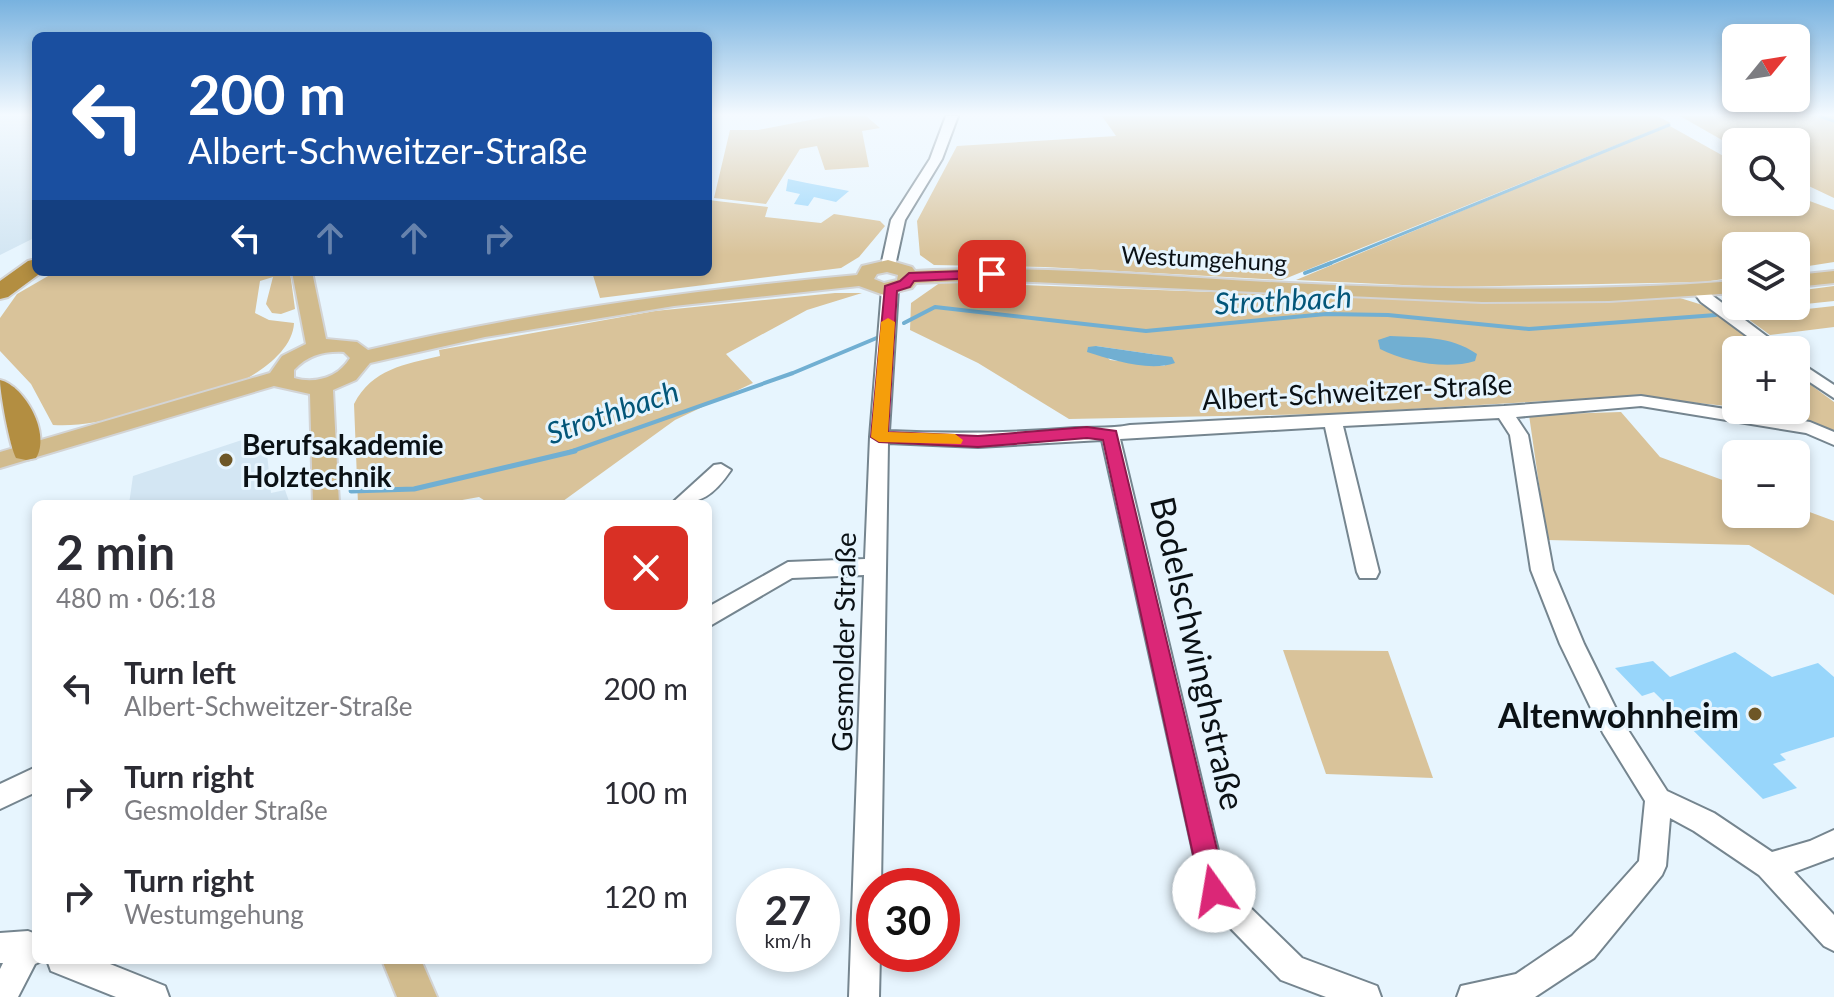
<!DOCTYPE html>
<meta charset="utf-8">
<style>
:root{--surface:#fff;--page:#f7f7f7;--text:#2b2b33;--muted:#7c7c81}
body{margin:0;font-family:Lato,sans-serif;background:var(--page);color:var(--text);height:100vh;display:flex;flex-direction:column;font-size:30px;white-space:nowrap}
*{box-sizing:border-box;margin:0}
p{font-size:26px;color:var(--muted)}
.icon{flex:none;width:44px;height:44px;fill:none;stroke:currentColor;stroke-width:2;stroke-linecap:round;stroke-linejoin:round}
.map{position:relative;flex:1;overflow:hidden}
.side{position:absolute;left:32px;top:500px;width:680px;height:464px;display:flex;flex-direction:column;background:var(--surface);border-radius:12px;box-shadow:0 4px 12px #0003}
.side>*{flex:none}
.hud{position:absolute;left:32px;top:32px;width:680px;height:244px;border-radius:12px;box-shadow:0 4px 12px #0003;background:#1a4fa0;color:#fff;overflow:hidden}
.needle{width:52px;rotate:60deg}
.buttons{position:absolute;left:1722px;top:24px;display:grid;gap:16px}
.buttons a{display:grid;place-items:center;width:88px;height:88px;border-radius:12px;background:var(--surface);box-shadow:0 4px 12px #0003;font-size:40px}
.speed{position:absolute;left:736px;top:868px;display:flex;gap:16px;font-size:40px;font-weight:700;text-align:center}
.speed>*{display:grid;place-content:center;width:104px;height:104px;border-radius:50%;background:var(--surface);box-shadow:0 4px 12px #0003;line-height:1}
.speed small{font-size:20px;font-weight:400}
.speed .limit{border:12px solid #d22;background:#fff;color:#111}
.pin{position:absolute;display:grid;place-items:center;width:68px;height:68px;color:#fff;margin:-34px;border-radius:16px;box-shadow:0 4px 12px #0006}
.me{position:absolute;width:88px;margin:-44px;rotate:347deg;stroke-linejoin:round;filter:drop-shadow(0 0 6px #0008)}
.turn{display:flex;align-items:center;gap:28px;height:168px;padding:0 24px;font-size:36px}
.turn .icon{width:104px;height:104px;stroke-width:2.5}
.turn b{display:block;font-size:56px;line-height:68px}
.lanes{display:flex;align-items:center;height:76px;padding:0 24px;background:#0003;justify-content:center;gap:40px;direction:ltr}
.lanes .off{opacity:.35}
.round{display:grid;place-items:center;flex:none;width:84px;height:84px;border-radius:12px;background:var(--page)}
.head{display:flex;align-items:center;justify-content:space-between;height:136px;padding:0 24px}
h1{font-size:48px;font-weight:700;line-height:60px}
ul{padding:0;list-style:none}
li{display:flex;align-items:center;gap:24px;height:104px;padding:0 24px}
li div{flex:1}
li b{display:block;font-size:30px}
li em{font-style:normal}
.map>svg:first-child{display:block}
</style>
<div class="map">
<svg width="1834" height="997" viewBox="0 0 1834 997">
<rect width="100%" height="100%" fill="#e7f5fe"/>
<g fill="#d3e6f3">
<polygon points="0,116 36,116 36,237 0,255"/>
<polygon points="251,437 266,443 271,493 285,490 290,504 129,504 133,476"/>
</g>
<g fill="#d9c39a" fill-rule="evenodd">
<polygon points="831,116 866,116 880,128 862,131 869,167 825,170 817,146 800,149 766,204 714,198 730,130 758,130"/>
<polygon points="1102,116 1657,116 1671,123 1282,280 1045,267 934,265 920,255 917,221 957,146 1116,136"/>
<polygon points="1680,116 1834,116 1834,198 1796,180 1796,142 1736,142 1736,148"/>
<polygon points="1668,125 1736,163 1736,202 1796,202 1796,196 1834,210 1834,262 1796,268 1796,246 1736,246 1736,277 1704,282 1445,287 1296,280"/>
<polygon points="708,200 768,207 765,217 821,223 834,214 880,221 885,226 859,257 841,268 600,298 592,272 708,272"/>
<path d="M55 272H290L295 309 281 314 272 313 266 304 273 277 260 281 255 313 269 320 294 323C293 348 265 369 244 380 228 388 207 390 191 395 147 408 99 428 53 425L31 384 0 351V318L17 294Z"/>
<path d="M941 282 1508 303 1680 298 1709 307 1765 350H1736V407L1631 396 1326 414 1069 419 978 363 910 330 911 303ZM1096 346 1158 355 1165 366 1110 360Z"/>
<polygon points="1834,286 1834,301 1796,305 1796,291"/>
<path d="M835 293H862L807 310 726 354 753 383 675 420 559 504H490L479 497 440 504H358L354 404C372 369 405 364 440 356L439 350 655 311Z"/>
<polygon points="1834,306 1834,327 1770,335 1744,316"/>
<polygon points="1796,374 1834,402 1834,430 1749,410 1796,410"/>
<polygon points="1621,412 1660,457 1736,485 1736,514 1796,514 1796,507 1834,521 1834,595 1749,545 1547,540 1529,415"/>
<polygon points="1283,650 1388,651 1433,778 1326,774"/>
</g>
<g fill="#71afd2">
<path d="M1390 336C1422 338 1449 335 1477 354L1475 361C1447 370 1405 362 1380 349L1378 340Z"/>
<path d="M1096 346 1172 357 1175 363C1149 372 1112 360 1087 352L1088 347Z"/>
</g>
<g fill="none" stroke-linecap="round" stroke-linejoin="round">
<g stroke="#71afd2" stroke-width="3">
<polyline points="1819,116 1834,121"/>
<polyline points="1326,265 1669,125"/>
</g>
<g stroke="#71afd2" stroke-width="4">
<polyline points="1305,273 1331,263"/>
<polyline points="904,323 935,307 1146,331 1326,314 1388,315 1529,329 1716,315"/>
<polyline points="567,453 793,373 879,337"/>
</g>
<polyline stroke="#71afd2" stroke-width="5" points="351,491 414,489 575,451"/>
</g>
<g fill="#98d6fb">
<polygon points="788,179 807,183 849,191 836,202 814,197 808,206 794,204 800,194 786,191"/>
<polygon points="1735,652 1772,677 1818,663 1834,677 1834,737 1780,754 1786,760 1773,764 1797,788 1763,799 1654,692 1642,696 1615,668 1653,661 1670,677"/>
</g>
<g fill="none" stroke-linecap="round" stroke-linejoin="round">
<g stroke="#75858f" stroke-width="4">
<g id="minor">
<polygon points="946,116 958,116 942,159 905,220 895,266 893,269 883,269 881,266 891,220 930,159"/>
<path d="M890 284 898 289 889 431C953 434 1011 433 1075 428 1094 427 1111 429 1130 425L1504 406 1641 396 1810 422 1834 432V445L1806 433 1641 406 1516 417 1528 435 1553 570 1584 644 1621 719 1667 791 1714 813 1772 852 1810 841 1834 830V857L1794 872 1834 915V951L1824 946 1759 875 1694 831 1670 818 1666 866 1662 875 1594 958 1535 997H1457L1461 986 1516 974 1572 936 1639 861 1645 801 1603 733 1560 644 1531 570 1510 435 1499 418 1343 426 1379 572 1376 578H1360L1357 572 1325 427 1120 439 1226 884 1302 958 1377 986 1381 997H1326L1281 980 1204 901 1102 440 978 447 888 443 881 886H874V954H880L879 997H849L864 575 792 578 708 627V607L788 562 865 559 870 437 882 289Z"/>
<polygon points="1700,285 1705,287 1713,296 1785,350 1766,350 1701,302 1692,290"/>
<polygon points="1796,360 1834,385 1834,398 1796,373"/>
<path d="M721 464 731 470C714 495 701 504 671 504L714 465Z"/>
<polygon points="36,767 36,792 0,809 0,784"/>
<polygon points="28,931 36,934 36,960 44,960 35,964 18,997 0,997 0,969 3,963 0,963 0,933"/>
<polygon points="47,960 100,960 165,986 169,997 116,997 51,971"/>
</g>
</g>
<g stroke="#d3d4d5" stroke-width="4">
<g id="major">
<path d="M888 260 912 267 915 271C1039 264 1164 277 1289 283 1438 290 1587 292 1736 281V293L1609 301 1482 302 989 280 916 283 912 288 884 295 859 286 674 306 485 337 370 363 356 380 333 390 339 504H313L310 394 274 386 0 468V452L270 373 282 356 306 344 292 272H312L326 339 357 342 368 350C529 312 692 290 857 275L862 266ZM887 272 898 275 897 280 884 283 874 279 877 274ZM344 352 350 358C338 378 315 384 294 378V370C308 355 324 351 344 352Z"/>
<polygon points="1834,271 1834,283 1796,287 1796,275"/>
<polygon points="382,960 421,960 437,997 397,997"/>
</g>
</g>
<g stroke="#d3d4d5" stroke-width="4">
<g id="highway">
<polygon points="36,259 36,272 42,272 8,297 0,299 0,281 28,261"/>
<path d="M0 380C25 386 51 434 36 458L26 460 16 458C10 448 0 393 0 380Z"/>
</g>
</g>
<use href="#minor" fill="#fff" fill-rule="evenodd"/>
<use href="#major" fill="#d1bb8d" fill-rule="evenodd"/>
<use href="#highway" fill="#b38e41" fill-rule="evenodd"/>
</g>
<linearGradient id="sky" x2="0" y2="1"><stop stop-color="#78b2df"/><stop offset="0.45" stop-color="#f4faff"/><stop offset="1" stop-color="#f4faff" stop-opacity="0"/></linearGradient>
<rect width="1834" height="255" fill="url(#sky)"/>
<polygon fill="#db2777" stroke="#8e194d" stroke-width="2" points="992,270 997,271 997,277 914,281 910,287 897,291 888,432 978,436 1087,427 1116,431 1227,891 1223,900 1214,903 1205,900 1201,891 1103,440 1087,438 978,447 879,442 871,437 885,286 900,281 909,273"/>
<polygon fill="#f59e0b" points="888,318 895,322 888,432 955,434 963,440 961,444 879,442 871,437 881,322"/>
<g fill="#6e5727" stroke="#e7f5fe" stroke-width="3">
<circle cx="226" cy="460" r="8"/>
<circle cx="1755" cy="714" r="8"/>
</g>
<g text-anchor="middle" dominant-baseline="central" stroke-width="6" stroke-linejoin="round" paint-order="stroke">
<g font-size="24" fill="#0b1115" stroke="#e7f5fe">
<text transform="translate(1204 258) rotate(3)">Westumgehung</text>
</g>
<g font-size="28" fill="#0b1115" stroke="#e7f5fe">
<text transform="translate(1357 391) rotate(-3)">Albert-Schweitzer-Straße</text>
<text transform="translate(843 642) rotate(-89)">Gesmolder Straße</text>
</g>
<g font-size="28" font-weight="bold" fill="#0b1115" stroke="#e7f5fe" text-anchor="start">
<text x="242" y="444">Berufsakademie<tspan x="242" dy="32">Holztechnik</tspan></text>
</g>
<g font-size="30" font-style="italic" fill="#035679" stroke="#e7f5fe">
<text transform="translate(1283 299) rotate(-3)">Strothbach</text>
<text transform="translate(612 411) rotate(-19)">Strothbach</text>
</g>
<g font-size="34" fill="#0b1115" stroke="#e7f5fe">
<text transform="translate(1199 653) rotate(77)">Bodelschwinghstraße</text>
</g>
<g font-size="34" font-weight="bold" fill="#0b1115" stroke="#e7f5fe" text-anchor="end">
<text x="1739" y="714">Altenwohnheim</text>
</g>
</g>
</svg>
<div class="buttons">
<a><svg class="needle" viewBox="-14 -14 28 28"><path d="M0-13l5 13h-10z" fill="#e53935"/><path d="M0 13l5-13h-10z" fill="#7c7c81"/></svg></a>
<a><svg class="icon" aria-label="search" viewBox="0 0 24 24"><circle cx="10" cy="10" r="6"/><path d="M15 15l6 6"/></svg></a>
<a><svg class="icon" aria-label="layers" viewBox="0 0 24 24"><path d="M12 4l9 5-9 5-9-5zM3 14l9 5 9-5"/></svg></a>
<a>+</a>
<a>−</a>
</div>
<div class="speed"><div>27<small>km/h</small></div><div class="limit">30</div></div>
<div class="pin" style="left:992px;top:274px;background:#d93025"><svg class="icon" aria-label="arrive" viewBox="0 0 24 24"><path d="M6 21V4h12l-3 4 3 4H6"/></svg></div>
<svg class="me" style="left:1214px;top:891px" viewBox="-20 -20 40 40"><circle r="19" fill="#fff"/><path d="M0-13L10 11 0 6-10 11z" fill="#db2777"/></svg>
<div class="hud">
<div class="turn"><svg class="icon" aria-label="left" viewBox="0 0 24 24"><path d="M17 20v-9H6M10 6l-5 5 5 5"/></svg><div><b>200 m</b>Albert-Schweitzer-Straße</div></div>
<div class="lanes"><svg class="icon" aria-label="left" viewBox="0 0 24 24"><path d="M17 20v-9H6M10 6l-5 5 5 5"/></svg><svg class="icon off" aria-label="ahead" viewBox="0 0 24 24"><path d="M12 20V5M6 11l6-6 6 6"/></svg><svg class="icon off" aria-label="ahead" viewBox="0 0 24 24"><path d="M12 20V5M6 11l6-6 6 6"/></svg><svg class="icon off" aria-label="right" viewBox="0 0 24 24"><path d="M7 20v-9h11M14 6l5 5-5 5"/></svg></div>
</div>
<section class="side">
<div class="head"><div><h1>2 min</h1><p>480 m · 06:18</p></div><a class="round" style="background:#d93025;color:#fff"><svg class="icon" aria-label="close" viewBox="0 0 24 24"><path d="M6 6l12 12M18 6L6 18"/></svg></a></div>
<ul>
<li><svg class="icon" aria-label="left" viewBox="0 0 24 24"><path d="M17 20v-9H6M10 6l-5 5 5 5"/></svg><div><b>Turn left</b><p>Albert-Schweitzer-Straße</p></div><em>200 m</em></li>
<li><svg class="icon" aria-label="right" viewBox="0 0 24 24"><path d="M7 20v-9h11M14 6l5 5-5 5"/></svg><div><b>Turn right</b><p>Gesmolder Straße</p></div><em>100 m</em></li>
<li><svg class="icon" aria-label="right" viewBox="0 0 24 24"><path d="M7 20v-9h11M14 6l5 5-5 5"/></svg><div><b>Turn right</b><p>Westumgehung</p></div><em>120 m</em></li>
</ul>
</section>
</div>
